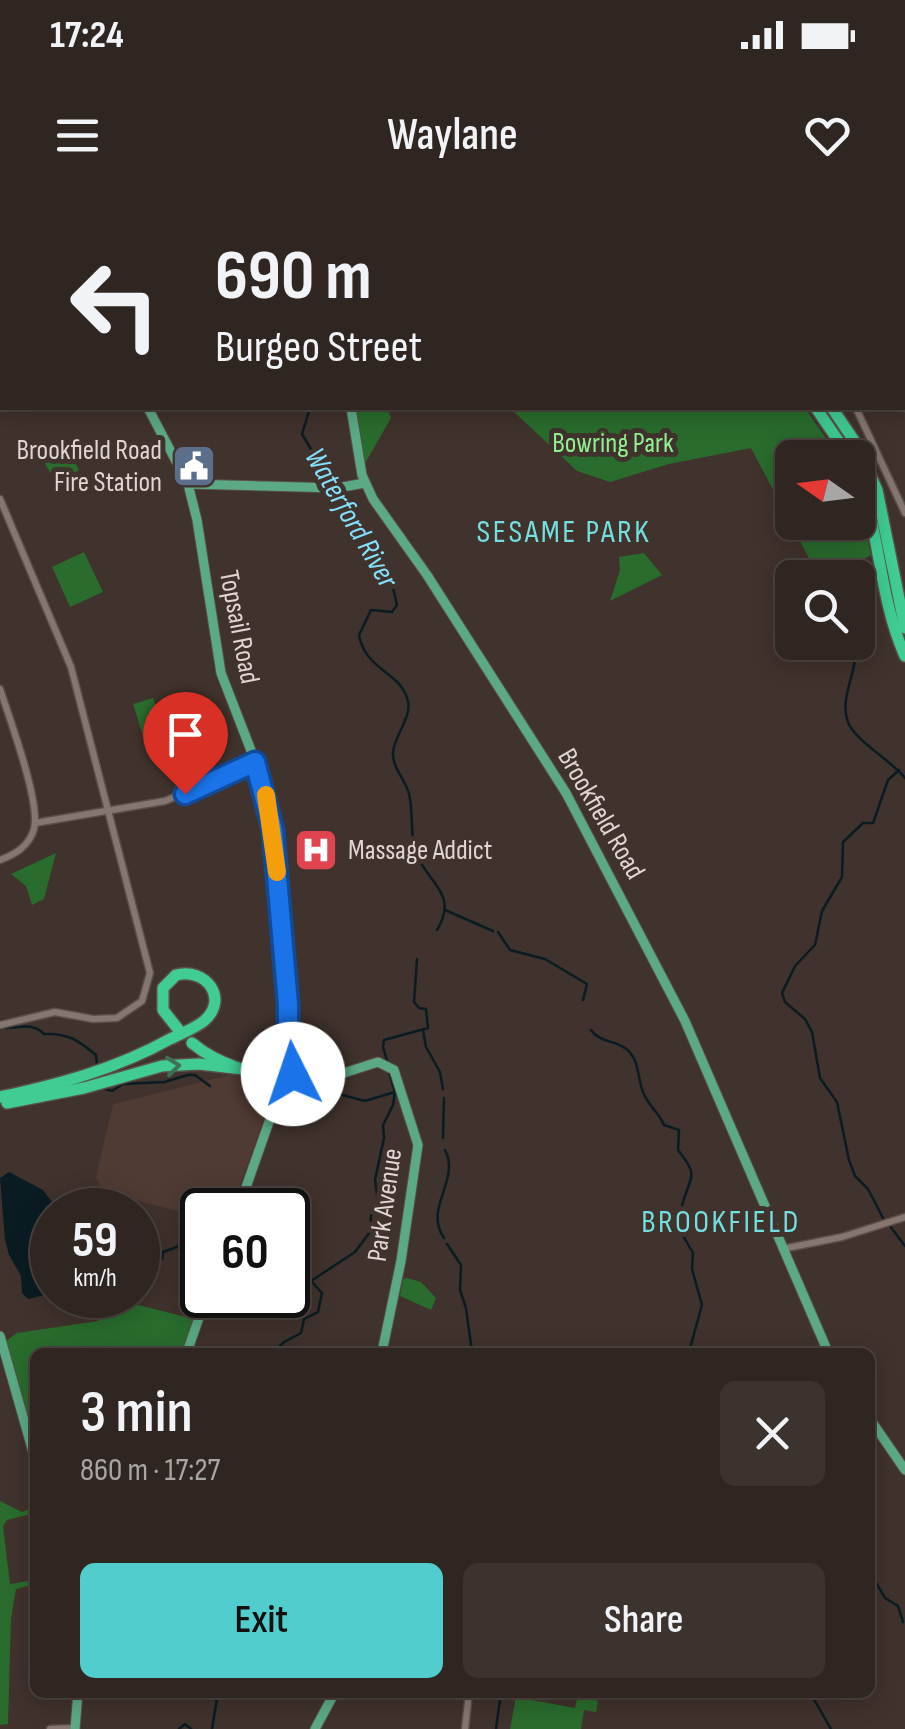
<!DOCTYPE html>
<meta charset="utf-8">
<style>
:root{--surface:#302621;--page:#3c322e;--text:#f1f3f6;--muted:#a8a5a5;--line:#4b433f;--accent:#52cdcd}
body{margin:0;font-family:"Sofia Sans Condensed",sans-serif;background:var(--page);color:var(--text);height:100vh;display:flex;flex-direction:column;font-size:38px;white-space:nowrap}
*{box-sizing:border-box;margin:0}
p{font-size:32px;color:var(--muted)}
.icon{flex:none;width:55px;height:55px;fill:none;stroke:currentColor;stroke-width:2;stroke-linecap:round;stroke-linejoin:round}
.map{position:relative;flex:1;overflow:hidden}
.panel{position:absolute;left:30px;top:1148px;width:845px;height:350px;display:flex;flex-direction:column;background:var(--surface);border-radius:15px;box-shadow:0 5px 25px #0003,0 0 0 2px var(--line)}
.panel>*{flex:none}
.hud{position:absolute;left:0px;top:0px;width:905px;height:210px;box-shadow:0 5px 25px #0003,0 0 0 2px var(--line);background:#302621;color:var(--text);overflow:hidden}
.needle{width:65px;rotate:284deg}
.fabs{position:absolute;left:775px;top:240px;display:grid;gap:20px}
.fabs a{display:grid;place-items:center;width:100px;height:100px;border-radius:15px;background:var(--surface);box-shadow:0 5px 25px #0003,0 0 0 2px var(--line);font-size:50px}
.speed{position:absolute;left:30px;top:988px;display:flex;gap:20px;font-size:50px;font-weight:700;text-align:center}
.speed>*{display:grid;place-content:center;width:130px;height:130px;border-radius:50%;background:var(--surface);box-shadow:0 5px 25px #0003,0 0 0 2px var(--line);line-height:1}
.speed small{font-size:25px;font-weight:400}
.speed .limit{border:5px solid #111;border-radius:15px;background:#fff;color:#111}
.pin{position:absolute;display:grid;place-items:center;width:85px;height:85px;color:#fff;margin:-102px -42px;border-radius:50% 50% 50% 0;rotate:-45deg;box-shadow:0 0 10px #0007}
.pin .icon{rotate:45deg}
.me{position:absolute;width:110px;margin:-55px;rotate:356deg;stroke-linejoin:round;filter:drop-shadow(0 0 8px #0008)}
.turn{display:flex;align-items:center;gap:35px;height:210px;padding:0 50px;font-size:45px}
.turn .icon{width:130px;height:130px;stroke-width:2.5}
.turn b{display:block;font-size:70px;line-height:85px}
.round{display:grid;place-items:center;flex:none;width:105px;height:105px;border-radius:15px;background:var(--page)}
.overview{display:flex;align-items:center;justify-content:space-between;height:170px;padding:0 50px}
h1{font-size:60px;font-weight:600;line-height:75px}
.action{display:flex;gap:20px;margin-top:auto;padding:20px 50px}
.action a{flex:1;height:115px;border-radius:15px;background:var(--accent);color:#111;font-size:40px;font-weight:600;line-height:115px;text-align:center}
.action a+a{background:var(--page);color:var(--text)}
.status{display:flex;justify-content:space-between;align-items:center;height:70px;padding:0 50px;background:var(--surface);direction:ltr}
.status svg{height:28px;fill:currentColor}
header{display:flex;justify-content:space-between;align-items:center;height:130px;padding:0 50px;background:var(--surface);font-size:45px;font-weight:600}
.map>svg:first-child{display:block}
</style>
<div class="status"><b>17:24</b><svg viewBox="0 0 49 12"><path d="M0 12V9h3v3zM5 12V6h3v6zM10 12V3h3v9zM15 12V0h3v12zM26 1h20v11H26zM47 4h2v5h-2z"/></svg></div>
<header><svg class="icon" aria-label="menu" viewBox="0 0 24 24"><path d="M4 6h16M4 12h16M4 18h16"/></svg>Waylane<svg class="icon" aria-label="heart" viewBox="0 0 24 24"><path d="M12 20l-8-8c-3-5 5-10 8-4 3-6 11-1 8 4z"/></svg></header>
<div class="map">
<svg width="905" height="1529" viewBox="0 0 905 1529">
<rect width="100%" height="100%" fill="#40322c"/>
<polygon fill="#4f3b32" points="233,874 269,883 274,891 231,1010 202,1010 202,1017 103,992 96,977 113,904"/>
<g fill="#296c2d">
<polygon points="355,208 387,208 391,218 364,265"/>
<polygon points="510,208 805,208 839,257 792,258 792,322 858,322 858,298 871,355 832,377 819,377 751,248 669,264 610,282 577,271"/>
<polygon points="61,238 79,270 56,283 38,251"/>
<polygon points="84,352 103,392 70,407 52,367"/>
<polygon points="644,353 662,375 610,401 620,370 619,357"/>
<polygon points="153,498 166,534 145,542 133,504"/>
<polygon points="56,653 44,699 32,705 26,686 11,674"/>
<polygon points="407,1078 421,1082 436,1098 431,1110 400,1096 403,1079"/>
<polygon points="122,1101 194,1119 182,1152 35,1152 35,1251 6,1141 17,1133 98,1121 102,1114 116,1109"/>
<polygon points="0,1301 22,1312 35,1307 35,1313 7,1320 3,1326 10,1384 35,1380 35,1384 16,1389 11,1419 8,1524 0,1525"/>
<polygon points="578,1495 595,1498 598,1502 596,1512 584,1510 581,1529 510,1529 516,1497 575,1508"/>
</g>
<polygon fill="#0a1c22" points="9,972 43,990 58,1010 52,1010 51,1050 44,1058 52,1095 60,1101 55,1105 45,1095 28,1099 22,1093 21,1076 9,1055 5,1040 0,978"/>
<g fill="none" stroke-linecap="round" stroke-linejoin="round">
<g stroke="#0a1c22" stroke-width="2.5">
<polyline points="310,208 302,234 332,285"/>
<path d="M337 291 352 309 372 353 391 379 397 405 392 412 371 410 359 435C366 472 400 470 408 501 412 516 395 535 393 552 392 568 406 580 409 594 414 613 409 636 417 655 428 683 459 694 437 730"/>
<path d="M854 442C861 468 838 496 848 522 855 541 891 560 905 578"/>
<polyline points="445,710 493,731"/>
<polyline points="498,732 510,750 545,759 587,784 583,800"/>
<path d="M4 828C19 828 32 822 44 834 68 833 78 840 96 855L97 864"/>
<polyline points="423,830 426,847 440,872 443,889"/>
<path d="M591 830C599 842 613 840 625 848 640 859 637 877 643 892 648 906 659 912 664 925L679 930 678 950C699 976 691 975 683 1002 680 1011 681 1018 678 1027L693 1053 692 1069 702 1105 689 1152"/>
<polyline points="388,864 383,847 384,840 428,828 426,809 419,808 414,802 417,759"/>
<polyline points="102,888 112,891 123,884 164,882 188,875 195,875 210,886"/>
<polyline points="281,921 291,909 328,891 365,901 395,892"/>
<polyline points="443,938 444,898"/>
<polyline points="883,1018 868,989 855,976 849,960 837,902 820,878 812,832 805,819 785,802 782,793 795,766 815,745 822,711 842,677 843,642 863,623 873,623 888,580 899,570"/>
<polyline points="890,1026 905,1046"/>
<polyline points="193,1028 202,1019"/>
<path d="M444 1038C423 1008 461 980 445 950"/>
<polyline points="447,1044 461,1065 460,1090 466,1108 472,1152"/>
<polyline points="141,1069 162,1059 163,1052 177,1047 184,1039"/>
<polyline points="60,1101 67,1095"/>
<polyline points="274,1152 284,1142 301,1133 304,1119 318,1112 322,1093 311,1081 355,1052 370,1032 371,1016 378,1001 375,980 384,938 383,925 393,905 395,892 389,872"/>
<polyline points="870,1372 885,1398 898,1406 903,1422"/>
<polyline points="806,1492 815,1501 831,1529"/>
<polyline points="179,1529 185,1524 191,1529"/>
<polyline points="212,1529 218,1492"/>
<polyline points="496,1529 501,1492"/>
</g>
<g stroke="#5a4f49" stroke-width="9">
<g id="minor">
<polyline points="242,2 245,0"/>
<polyline points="0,154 2,152"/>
<polyline points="856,208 905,313"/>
<polyline points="0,299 71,467 150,773 142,801 117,818 93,819 55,812 0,825"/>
<path d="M0 489C9 517 41 603 34 629 29 646 16 654 0 660"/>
<polyline points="35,623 165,601 255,563"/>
<polyline points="782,1049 842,1037 905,1017"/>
<polyline points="50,1529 75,1528"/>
<polyline points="465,1529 469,1492"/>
</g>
</g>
<g stroke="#5a4f49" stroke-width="11">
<g id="major">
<polyline points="66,0 66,2"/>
<polyline points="311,0 312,2"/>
<polyline points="637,0 640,2"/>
<polyline points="902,205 905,207"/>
<polyline points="148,208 188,284 197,320 221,473 252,553 271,617 290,836 288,868 238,1010"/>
<polyline points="351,208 362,275 373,299 427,375 566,593 685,821 828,1152"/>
<polyline points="188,284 337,288 365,283"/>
<polyline points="285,877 328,878 378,862 394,870 418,945 401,1061 382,1152"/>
<path d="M275 913C286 902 286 887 301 879"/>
<polyline points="0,1136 35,1259"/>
<polyline points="187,1152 207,1095"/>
<polyline points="870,1219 905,1270"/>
<polyline points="75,1529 78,1492"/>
<polyline points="315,1529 335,1492"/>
</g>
</g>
<g stroke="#5a4f49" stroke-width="14">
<g id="highway">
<polyline points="554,0 558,2"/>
<polyline points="573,0 576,2"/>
<polyline points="588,2 588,0"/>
<polyline points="816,208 850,258"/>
<polyline points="832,208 857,245 877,290 905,428"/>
<path d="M858 273C880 332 879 398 905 456"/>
<path d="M192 843C217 864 253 875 285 877"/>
<polyline points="267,874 280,867 290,849"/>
<path d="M0 897C60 884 116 869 170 839 181 834 195 828 204 821 230 798 205 767 176 775L163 788V810L178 829"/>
<polyline points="7,903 84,888 162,866 199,864 243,869"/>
</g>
</g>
<use href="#minor" stroke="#85766f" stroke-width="6"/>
<use href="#major" stroke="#5caa85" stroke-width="9"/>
<use href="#highway" stroke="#40cc93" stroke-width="11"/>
</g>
<defs><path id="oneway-chevron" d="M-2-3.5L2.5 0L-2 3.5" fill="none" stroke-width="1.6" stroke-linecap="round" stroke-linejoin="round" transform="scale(2.5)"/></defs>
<use stroke="#407055" href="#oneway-chevron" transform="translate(173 866) rotate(-6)"/>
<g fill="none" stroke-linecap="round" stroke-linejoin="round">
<g stroke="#114b97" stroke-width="25">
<polyline id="route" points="185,594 255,562 273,630 288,804 288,868 293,874"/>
</g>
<use href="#route" stroke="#1a73e8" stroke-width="18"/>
<polyline stroke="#f59e0b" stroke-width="18" points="266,595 277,672"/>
</g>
<defs>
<g id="civic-square" transform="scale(2.25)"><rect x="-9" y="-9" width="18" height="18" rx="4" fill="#5c6f8a" stroke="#40322c"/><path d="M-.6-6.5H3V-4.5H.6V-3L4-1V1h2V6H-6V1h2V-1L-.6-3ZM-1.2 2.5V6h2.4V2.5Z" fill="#fff"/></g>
<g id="hospital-square" transform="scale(2.25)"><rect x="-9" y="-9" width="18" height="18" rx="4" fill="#e0444e" stroke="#40322c"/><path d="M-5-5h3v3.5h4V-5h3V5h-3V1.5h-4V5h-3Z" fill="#fff"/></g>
</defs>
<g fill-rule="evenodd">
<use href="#civic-square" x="194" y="266"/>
<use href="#hospital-square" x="316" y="650"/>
</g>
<g text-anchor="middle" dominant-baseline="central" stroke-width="10" stroke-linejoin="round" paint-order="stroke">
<g font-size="28" fill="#8ff191" stroke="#40322c">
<text x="613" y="243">Bowring Park</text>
</g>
<g font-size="28" fill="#dfd6d2" stroke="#40322c" text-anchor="end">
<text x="162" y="250">Brookfield Road<tspan x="162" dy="32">Fire Station</tspan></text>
<text x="348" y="650" text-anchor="start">Massage Addict</text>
</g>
<g font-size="28" fill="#dfd6d2" stroke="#40322c">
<text transform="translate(239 427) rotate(79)">Topsail Road</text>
<text transform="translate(601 614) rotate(60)">Brookfield Road</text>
<text transform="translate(385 1005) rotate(-82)">Park Avenue</text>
</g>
<g font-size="30" font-style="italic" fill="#85e0fd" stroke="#40322c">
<text transform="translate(351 318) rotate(60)">Waterford River</text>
</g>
<g font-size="32" letter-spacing="2.5" fill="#73e0df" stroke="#40322c">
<text x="564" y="332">SESAME PARK</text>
<text x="721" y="1022">BROOKFIELD</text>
</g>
</g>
</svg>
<div class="fabs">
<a><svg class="needle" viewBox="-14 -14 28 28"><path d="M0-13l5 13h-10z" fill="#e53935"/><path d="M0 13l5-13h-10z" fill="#a8a5a5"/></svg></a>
<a><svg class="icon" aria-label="search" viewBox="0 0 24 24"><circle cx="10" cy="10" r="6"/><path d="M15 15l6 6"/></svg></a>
</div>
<div class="speed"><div>59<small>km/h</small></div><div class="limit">60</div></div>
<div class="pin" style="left:185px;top:594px;background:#d93025"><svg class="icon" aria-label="arrive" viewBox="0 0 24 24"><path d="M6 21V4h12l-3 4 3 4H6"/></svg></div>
<svg class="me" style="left:293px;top:874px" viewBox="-20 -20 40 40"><circle r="19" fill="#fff"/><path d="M0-13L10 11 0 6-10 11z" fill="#1a73e8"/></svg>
<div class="hud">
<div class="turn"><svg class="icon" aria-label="left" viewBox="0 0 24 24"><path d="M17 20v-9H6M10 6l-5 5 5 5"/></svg><div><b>690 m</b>Burgeo Street</div></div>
</div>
<section class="panel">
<div class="overview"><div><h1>3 min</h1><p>860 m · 17:27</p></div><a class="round"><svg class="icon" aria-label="close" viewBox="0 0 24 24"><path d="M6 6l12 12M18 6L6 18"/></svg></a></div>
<div class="action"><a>Exit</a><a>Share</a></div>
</section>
</div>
